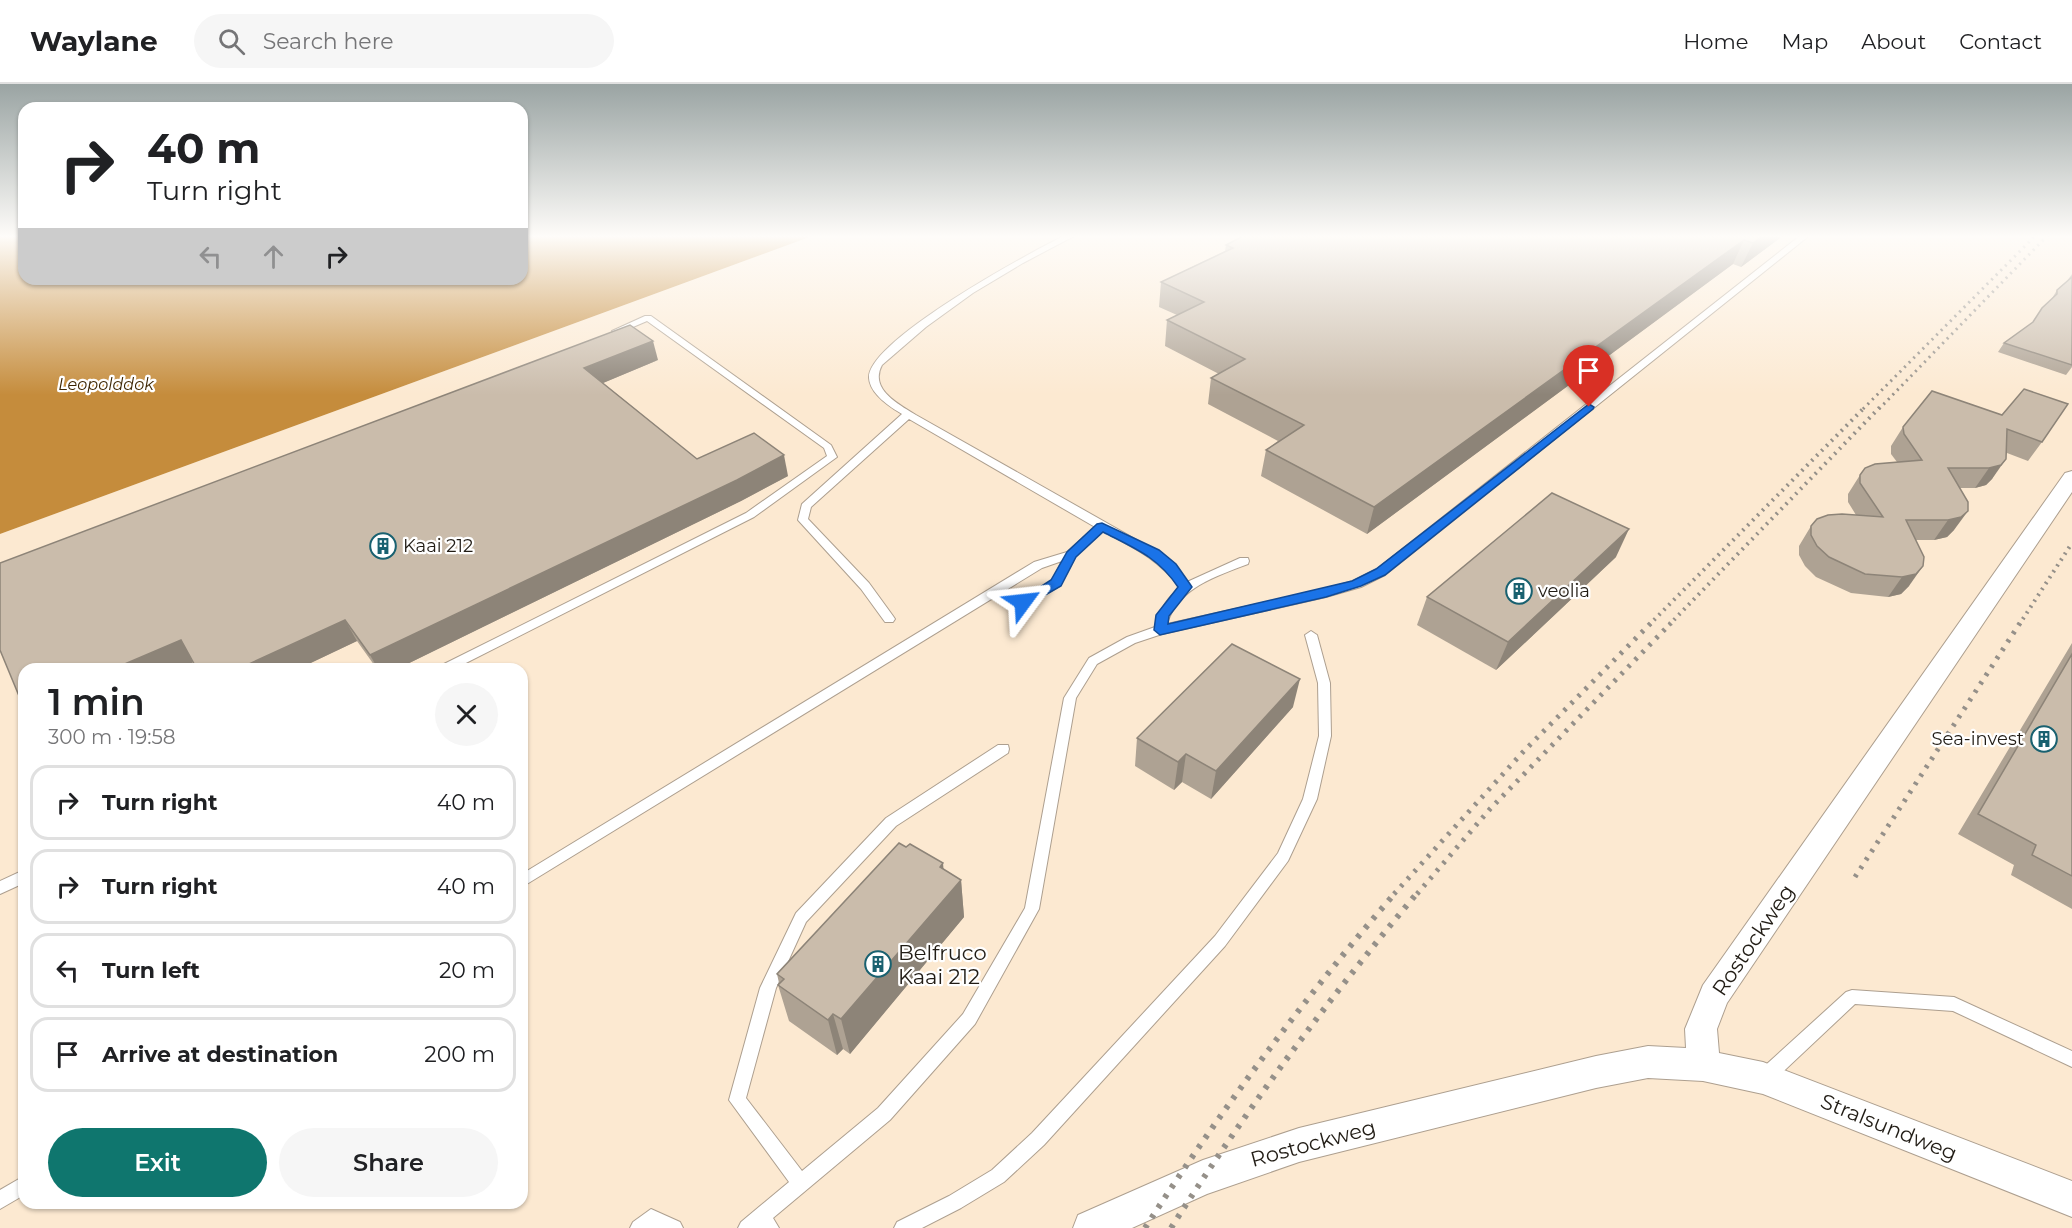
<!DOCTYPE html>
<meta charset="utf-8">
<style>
:root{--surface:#fff;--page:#f6f6f6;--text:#202124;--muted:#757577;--line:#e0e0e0;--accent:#0f766e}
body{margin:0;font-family:Montserrat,sans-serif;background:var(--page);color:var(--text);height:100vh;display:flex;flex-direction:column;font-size:22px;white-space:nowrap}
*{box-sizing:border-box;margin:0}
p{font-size:20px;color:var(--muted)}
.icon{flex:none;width:33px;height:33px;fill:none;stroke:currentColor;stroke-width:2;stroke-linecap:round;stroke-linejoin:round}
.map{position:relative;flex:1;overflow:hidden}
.panel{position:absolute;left:18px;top:579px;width:510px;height:546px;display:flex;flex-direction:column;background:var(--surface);border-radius:18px;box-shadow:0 2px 4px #0004}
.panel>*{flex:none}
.banner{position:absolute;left:18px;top:18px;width:510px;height:183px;border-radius:18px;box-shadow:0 2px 4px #0004;background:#fff;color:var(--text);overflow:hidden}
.pin{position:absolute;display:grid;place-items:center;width:51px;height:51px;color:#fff;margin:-62px -26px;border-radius:50% 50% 50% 0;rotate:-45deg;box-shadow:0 0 6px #0007}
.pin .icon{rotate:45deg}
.me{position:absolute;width:66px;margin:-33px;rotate:60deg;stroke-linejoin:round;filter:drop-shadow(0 0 4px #0008)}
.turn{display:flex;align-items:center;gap:21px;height:126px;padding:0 30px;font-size:27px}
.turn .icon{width:78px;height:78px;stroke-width:2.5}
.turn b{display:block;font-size:42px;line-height:51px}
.lanes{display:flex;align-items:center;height:57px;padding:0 30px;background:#0003;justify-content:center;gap:30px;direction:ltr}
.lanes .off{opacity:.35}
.round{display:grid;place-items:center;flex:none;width:63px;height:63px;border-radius:32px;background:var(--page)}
.headline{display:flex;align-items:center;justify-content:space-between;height:102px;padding:0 30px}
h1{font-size:36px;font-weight:600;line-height:45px}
.cta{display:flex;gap:12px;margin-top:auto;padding:12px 30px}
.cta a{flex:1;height:69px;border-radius:36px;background:var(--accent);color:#fff;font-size:24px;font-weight:600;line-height:69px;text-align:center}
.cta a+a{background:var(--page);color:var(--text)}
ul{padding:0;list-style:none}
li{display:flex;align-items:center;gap:18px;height:75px;margin:0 12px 9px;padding:0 18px;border:3px solid var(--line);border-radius:18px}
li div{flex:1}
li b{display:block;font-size:22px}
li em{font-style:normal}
header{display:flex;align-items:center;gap:36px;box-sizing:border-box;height:84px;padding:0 30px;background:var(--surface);border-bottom:2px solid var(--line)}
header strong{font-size:28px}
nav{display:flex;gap:33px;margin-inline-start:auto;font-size:21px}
.search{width:420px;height:54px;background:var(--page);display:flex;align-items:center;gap:15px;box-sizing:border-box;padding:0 21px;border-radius:33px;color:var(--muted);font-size:22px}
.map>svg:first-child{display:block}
</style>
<header>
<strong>Waylane</strong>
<div class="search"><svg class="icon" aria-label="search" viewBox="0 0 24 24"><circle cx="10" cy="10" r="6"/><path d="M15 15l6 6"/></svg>Search here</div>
<nav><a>Home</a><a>Map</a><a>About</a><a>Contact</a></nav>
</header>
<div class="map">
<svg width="2072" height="1144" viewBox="0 0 2072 1144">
<rect width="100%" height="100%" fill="#fdf8f1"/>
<path fill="#fce9d1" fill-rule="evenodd" d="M815 151H2072V1144H0V450ZM24 585H522V1119H24Z"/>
<polygon fill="#c58c3c" points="0,151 24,151 24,195 522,195 522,151 815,151 0,450"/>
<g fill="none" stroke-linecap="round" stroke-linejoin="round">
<g stroke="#ad9f8f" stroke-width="2">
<g id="service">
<path d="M1066 151H1076L1023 179 973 209 926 243 882 281C869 305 898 320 916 331L1158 468 1179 487 1187 498 1240 474H1248L1249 477 1248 480C1217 492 1177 504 1167 540L1325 505 1353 497 1377 485 1801 151H1810L1385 491 1361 503 1326 513 1162 550 1135 559 1097 580 1076 614 1039 825 975 940 890 1036 773 1134 779 1144H738L741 1138 789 1098 729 1016 760 904 796 829 886 734 998 661H1008L1009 665 1008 669 896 742 806 838 776 904 746 1014 802 1087 878 1024 963 930 1025 824 1064 614 1089 574 1127 553 1155 543C1159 528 1166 514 1180 504 1158 474 1134 464 1103 447L1075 472 1060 502 1027 521H1019L1017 518 1052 497 1062 477 1042 484 522 803V790L1034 478 1067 468 1095 443 909 335 811 423 808 435 869 499 893 532 895 535 893 538H885L861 505 798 436 802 420 902 330C890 323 870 310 869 294 867 257 1032 167 1066 151Z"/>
<polygon points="645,232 651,232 831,361 837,373 754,433 454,585 438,585 440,582 746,429 827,372 824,364 647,237 619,249 612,247"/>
<polygon points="1311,547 1317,551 1330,599 1331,652 1317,715 1288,777 1225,862 1044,1061 1004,1098 961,1124 922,1144 894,1144 897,1138 949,1112 992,1086 1032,1049 1215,852 1278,769 1303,715 1319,652 1318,599 1305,551"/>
<polygon points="24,786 24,799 0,810 0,797"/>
<polygon points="1852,906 1954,913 2072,967 2072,983 1953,927 1855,920 1770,1000 1764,1002 1758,1000 1756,994 1758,988 1846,908"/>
<polygon points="24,1092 24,1111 0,1125 0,1106"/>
<polygon points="651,1125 680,1138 683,1144 630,1144 633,1138"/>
</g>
</g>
<g stroke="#ad9f8f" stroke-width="2">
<polygon id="minor" points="2072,387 2072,408 1727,919 1717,945 1719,969 1763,978 2072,1097 2072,1133 1763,1010 1703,997 1648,994 1596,1004 1299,1078 1207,1110 1132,1144 1073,1144 1078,1131 1203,1076 1299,1044 1596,972 1648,962 1686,964 1685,945 1703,901 2065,389"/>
</g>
<use href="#service" fill="#fff" fill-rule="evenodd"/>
<use href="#minor" fill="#fff" fill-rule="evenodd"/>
<g stroke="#959089" stroke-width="3" stroke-dasharray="2 4.5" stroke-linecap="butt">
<polyline points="1863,325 2036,151"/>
<polyline points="1879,325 2048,151"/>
</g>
<g stroke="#959089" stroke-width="4" stroke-dasharray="2 5" stroke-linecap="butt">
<polyline points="1649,541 1865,323"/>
<polyline points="1669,541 1880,323"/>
<polyline points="2019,541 2072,459"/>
</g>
<g stroke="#959089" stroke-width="5" stroke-dasharray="3 7" stroke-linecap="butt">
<polyline points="1855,793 2020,539"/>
<polyline points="1394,810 1523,668 1651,539"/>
<polyline points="1417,810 1490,725 1671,539"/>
</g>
<g stroke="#959089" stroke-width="6" stroke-dasharray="4 8" stroke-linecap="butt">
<path d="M1145 1144C1221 1026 1304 914 1396 808"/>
<path d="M1171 1144C1246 1026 1328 915 1418 808"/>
</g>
</g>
<g fill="#aea293">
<polygon points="1784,151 1741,183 1733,180 1367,450 1261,392 1266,366 1278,357 1208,320 1211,294 1219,290 1165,262 1167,236 1177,231 1159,223 1161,198 1225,167 1226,161"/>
<polygon points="2072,190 2072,283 2066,291 1998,268 2004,259 2032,239 2051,216 2057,206 2067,197"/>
<polygon points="658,276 603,299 697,375 788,392 741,417 397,585 377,585 357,557 298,585 197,585 193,578 0,479"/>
<polygon points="1932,307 2042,358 2028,377 2007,369 1992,395 1986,401 1975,404 1960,404 1954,446 1947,453 1934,456 1916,456 1909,502 1901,510 1888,513 1851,509 1816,493 1805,482 1799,471 1799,462 1811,442 1856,431 1848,418 1848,410 1860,391 1897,378 1891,370 1891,362 1903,343"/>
<polygon points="1616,473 1496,586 1417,541 1427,513"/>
<polygon points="2072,559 2072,825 2011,791 2014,781 1958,750"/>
<polygon points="1293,623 1211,715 1182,698 1174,706 1135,682 1137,654"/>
<polygon points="943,779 943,785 961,796 964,833 850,970 843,965 837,971 789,937 778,901 779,899 777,890"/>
</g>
<g fill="#8d8478">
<polygon points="1764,151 1784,151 1741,183 1753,159"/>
<polygon points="1744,156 1733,180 1367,450 1374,423"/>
<polygon points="653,257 658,276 591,304 584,284"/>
<polygon points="784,371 788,392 741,417 397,585 378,585 370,571"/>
<polygon points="2006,375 1992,395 1986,401 1975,404 1989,384"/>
<polygon points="1968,427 1954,446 1947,453 1934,456 1948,436"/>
<polygon points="1629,445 1616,473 1496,586 1508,558"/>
<polygon points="1923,482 1909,502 1901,510 1888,513 1902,493"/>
<polygon points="345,536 357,557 298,585 238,585"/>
<polygon points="181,556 196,577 179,585 113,585"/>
<polygon points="1300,595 1293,623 1211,715 1216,687"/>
<polygon points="1186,670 1182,698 1174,706 1178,678"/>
<polygon points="943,779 946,813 961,796 964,833 850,970 841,935"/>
<polygon points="833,930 843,965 837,971 828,936"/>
</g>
<g fill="#cabcab" stroke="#8d8478" stroke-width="1.5">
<polygon points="1245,151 1764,151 1753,159 1744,156 1374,423 1266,366 1304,341 1211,294 1245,275 1167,236 1204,218 1161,198 1233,164 1226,161"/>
<polygon points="2072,193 2072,281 2004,259 2033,238 2042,224 2057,210 2057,206"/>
<polygon points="630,241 653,257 584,284 697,375 754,349 784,371 737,396 370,571 345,536 238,585 197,585 181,556 113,585 24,585 24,624 0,566 0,479"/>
<polygon points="2024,305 2068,320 2042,358 2007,345 2006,375 2001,381 1989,384 1948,384 1968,418 1968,427 1961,433 1948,436 1906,436 1924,473 1923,482 1916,490 1902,493 1865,490 1829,473 1817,462 1811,451 1811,442 1817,435 1828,431 1842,430 1883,433 1860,399 1860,391 1865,384 1875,380 1922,376 1904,350 1903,343 1932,307 2002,331"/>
<polygon points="1552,409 1629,445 1508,558 1427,513"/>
<polygon points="1232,560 1300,595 1216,687 1186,670 1178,678 1137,654"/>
<polygon points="2072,570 2072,792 2032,771 2036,761 1978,730"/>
<polygon points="899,759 906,763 910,760 943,779 940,783 961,796 841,935 833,930 828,936 778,901 784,895 777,890"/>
</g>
<linearGradient id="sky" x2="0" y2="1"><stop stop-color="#9aa4a3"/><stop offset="0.49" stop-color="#fefcf9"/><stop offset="1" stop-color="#fefcf9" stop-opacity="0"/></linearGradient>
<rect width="2072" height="311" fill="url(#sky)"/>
<path fill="#1a73e8" stroke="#114b97" stroke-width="1.5" d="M1589 320 1594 323 1593 325 1385 491 1361 502 1326 513 1160 551 1154 546 1156 531 1178 503C1158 473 1134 464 1103 448L1076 473 1061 502 1028 521H1019L1017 518 1051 496 1067 468 1097 440 1102 439 1159 466 1176 480 1190 500 1192 503 1169 532 1168 540 1352 497 1376 485Z"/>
<defs>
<g id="building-ring" transform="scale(1.35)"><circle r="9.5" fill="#fff" stroke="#196170" stroke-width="1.5"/><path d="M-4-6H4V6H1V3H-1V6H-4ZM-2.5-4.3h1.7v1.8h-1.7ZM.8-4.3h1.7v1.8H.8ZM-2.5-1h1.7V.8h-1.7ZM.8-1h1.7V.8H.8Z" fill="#196170"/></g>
</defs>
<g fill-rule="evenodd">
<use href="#building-ring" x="383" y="462"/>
<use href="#building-ring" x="1519" y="507"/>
<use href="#building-ring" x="2044" y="655"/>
<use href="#building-ring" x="878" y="880"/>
</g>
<g text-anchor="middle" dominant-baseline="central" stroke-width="4.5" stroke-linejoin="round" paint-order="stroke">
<g font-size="16" font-style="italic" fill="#3c2502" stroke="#fff">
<text x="106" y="300">Leopolddok</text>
</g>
<g font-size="18" fill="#211c15" stroke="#fff" text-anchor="start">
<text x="403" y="462">Kaai 212</text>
<text x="1538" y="507">veolia</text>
<text x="2024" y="655" text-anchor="end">Sea-invest</text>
</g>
<g font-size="21" fill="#211c15" stroke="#fff">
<text transform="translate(1753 856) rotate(-56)">Rostockweg</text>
<text transform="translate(1889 1043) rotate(22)">Stralsundweg</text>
<text transform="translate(1313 1059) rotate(-15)">Rostockweg</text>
</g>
<g font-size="21" fill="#211c15" stroke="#fff" text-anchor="start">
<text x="898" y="868">Belfruco<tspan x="898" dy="24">Kaai 212</tspan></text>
</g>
</g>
</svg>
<div class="pin" style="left:1589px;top:323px;background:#d93025"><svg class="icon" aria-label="arrive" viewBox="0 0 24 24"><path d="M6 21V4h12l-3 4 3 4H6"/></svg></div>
<svg class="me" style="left:1023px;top:518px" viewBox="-20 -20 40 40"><path d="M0-17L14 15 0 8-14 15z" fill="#1a73e8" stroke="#fff" stroke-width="4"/></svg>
<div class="banner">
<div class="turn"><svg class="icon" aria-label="right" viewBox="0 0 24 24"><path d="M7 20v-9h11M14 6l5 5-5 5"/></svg><div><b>40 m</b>Turn right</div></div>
<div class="lanes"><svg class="icon off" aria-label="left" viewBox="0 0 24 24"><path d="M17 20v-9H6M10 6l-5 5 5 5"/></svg><svg class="icon off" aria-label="ahead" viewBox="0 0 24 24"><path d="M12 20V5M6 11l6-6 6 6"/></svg><svg class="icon" aria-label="right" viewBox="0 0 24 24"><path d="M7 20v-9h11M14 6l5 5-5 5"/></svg></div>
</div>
<section class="panel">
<div class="headline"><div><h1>1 min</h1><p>300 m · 19:58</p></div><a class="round"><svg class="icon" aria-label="close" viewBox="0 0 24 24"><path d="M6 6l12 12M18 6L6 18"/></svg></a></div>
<ul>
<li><svg class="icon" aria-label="right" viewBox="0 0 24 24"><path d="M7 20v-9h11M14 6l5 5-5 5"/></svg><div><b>Turn right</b></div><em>40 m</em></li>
<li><svg class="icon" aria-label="right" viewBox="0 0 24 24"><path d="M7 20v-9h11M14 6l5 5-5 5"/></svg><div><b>Turn right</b></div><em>40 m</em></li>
<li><svg class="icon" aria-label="left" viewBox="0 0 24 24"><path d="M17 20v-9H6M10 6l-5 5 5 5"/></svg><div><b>Turn left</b></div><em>20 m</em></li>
<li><svg class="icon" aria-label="arrive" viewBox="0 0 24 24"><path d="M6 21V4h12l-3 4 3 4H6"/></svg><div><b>Arrive at destination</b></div><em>200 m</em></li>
</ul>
<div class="cta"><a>Exit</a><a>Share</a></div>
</section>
</div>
